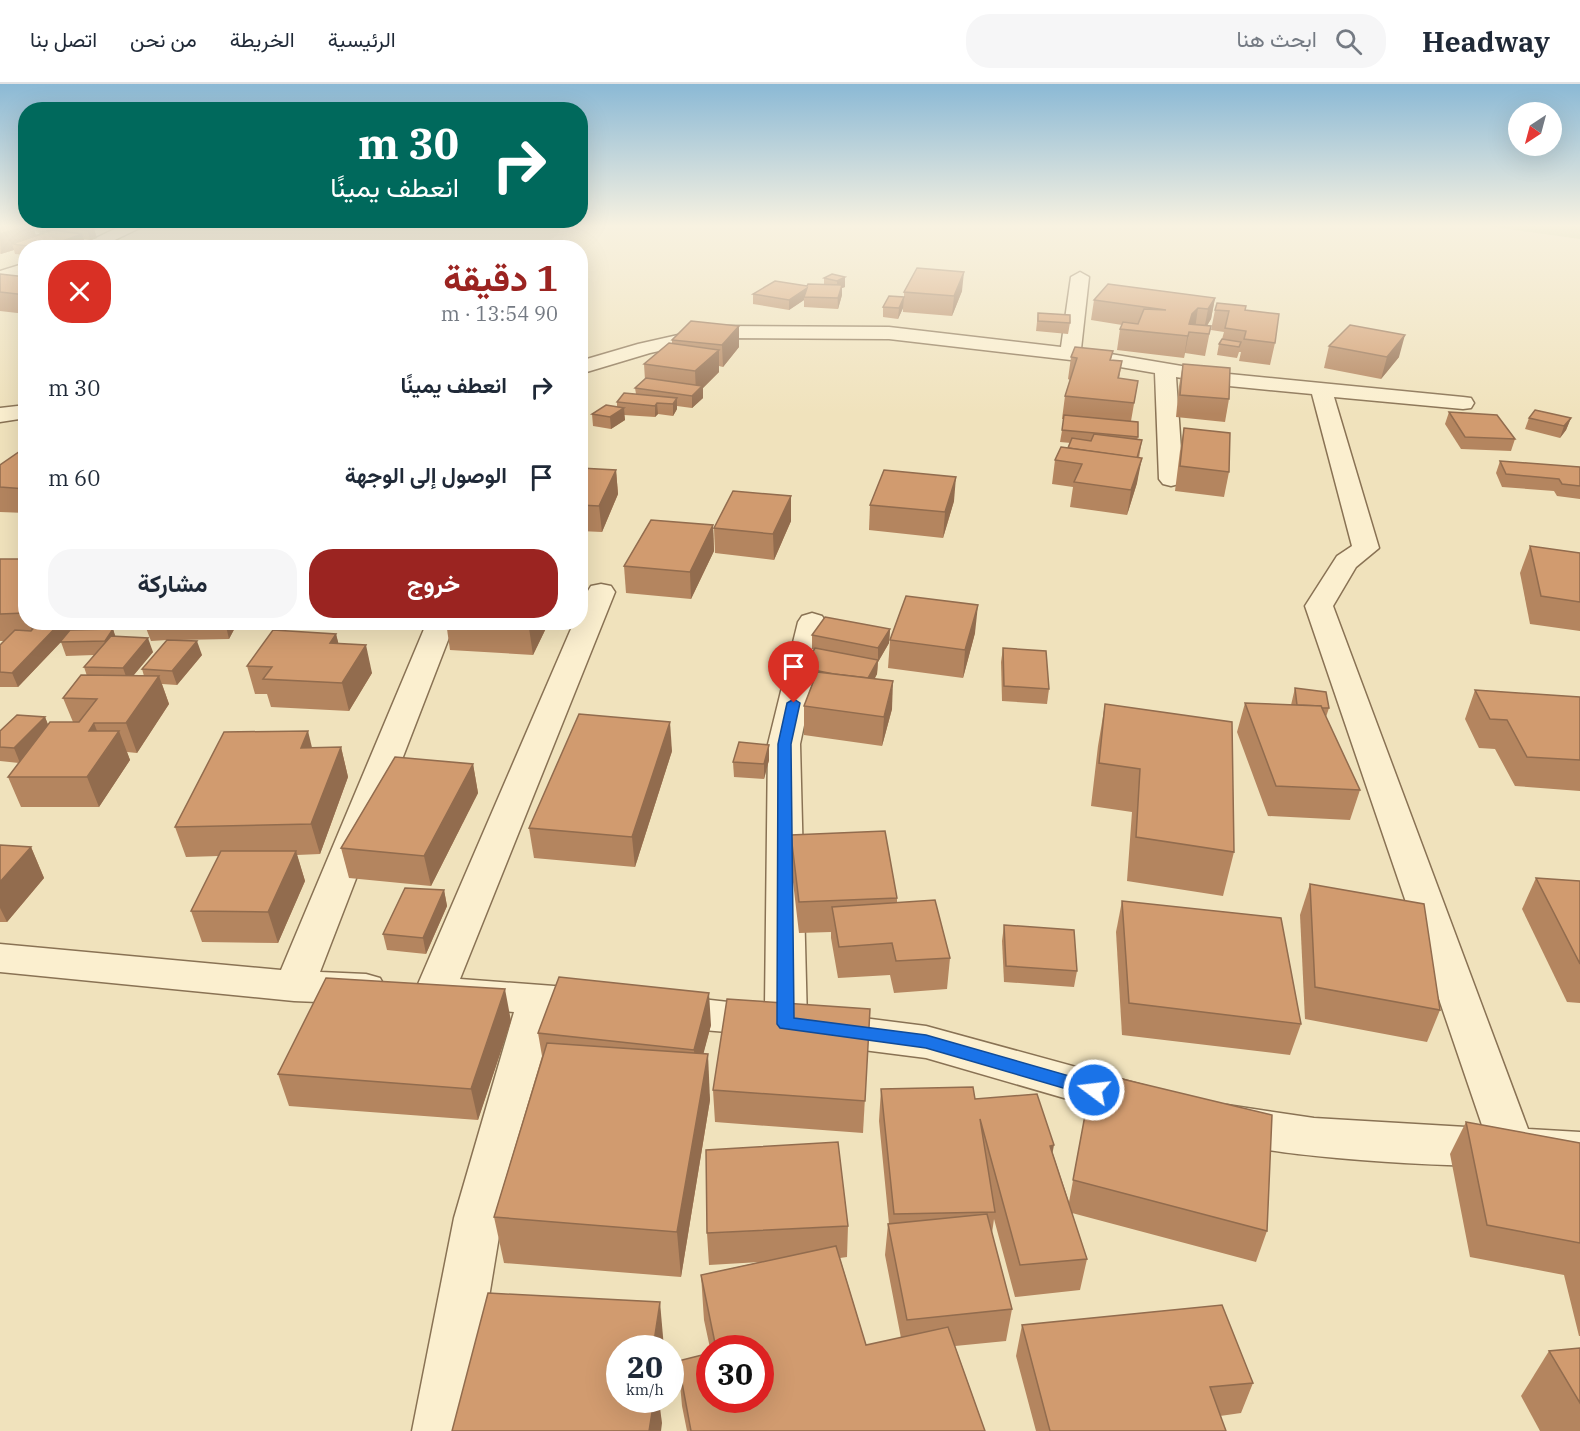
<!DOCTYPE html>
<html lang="ar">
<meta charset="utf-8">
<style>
:root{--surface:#fff;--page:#f6f6f7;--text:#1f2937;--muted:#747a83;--line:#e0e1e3;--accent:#9b2421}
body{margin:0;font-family:"IBM Plex Serif",Vazirmatn,serif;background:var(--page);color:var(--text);direction:rtl;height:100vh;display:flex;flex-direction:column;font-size:22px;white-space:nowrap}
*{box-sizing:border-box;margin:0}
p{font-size:20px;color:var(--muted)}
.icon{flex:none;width:33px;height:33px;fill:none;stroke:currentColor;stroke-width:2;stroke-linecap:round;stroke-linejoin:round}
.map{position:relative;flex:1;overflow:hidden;direction:ltr}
.side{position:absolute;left:18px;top:156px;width:570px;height:390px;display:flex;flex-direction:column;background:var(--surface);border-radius:24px;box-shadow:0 6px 24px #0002;direction:rtl}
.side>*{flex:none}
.banner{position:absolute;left:18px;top:18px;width:570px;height:126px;border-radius:24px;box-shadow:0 6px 24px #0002;direction:rtl;background:#00695c;color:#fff;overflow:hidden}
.needle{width:39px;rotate:216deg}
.buttons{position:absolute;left:1508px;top:18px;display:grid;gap:12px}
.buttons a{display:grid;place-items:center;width:54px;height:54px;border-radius:50%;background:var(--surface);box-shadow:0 6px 24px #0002;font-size:30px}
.speed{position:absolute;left:606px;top:1251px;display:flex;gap:12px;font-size:30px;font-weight:700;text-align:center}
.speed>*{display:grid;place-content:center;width:78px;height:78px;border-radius:50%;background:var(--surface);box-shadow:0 6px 24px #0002;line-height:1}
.speed small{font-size:15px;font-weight:400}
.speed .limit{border:9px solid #d22;background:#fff;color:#111}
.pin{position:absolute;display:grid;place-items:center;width:51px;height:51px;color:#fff;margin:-62px -26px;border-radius:50% 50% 50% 0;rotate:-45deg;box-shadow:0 0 6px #0007}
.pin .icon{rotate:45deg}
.me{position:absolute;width:66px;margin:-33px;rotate:285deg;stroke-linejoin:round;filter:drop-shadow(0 0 4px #0008)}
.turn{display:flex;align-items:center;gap:21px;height:126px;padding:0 30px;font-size:27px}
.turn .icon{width:78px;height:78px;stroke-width:2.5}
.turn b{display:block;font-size:42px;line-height:51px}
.round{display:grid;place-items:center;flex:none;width:63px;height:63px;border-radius:24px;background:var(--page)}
.summary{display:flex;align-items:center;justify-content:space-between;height:102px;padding:0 30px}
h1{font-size:36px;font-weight:700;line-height:45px;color:var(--accent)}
.cta{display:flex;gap:12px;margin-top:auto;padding:12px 30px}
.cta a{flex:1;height:69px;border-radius:24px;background:var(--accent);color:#fff;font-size:24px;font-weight:700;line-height:69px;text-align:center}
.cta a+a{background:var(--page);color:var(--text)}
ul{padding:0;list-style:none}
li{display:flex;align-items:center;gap:18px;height:90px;padding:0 30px}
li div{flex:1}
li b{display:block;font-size:22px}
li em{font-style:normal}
header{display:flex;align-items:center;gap:36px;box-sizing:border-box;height:84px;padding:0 30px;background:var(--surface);border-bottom:2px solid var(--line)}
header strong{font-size:28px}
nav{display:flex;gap:33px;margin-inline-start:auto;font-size:21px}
.search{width:420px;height:54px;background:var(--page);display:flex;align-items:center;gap:15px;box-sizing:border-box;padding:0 21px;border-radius:24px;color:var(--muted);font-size:22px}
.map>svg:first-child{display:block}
</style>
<header>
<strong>Headway</strong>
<div class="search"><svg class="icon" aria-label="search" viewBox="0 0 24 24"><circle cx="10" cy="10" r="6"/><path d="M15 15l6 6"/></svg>ابحث هنا</div>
<nav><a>الرئيسية</a><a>الخريطة</a><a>من نحن</a><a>اتصل بنا</a></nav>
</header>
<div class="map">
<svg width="1580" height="1347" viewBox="0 0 1580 1347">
<rect width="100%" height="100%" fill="#f0e2bc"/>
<polygon fill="#c5cf8f" points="1479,141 1580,141 1580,155"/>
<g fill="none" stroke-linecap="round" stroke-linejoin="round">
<g stroke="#897254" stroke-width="3">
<g id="minor">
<polygon points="123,141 146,141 98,164 75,164"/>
<polygon points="26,179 26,190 0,198 0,187"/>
<path d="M1080 188 1089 193 1081 265 1229 290 1463 313 1471 314 1474 319 1471 324 1463 325 1334 313 1379 464 1356 483 1333 522 1528 1045 1580 1048V1086C1499 1082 1418 1082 1337 1074 1295 1070 1251 1066 1211 1052L1205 1039 1211 1026 1227 1021 1314 1034 1483 1044 1305 522 1337 472 1352 462 1312 310 1229 302 1176 293 1183 395 1179 400 1171 402 1163 400 1159 395 1155 289 1097 279 889 255 718 254 650 269 580 290V277L638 260 718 242 889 243 1061 263 1071 193Z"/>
<polygon points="26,321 26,334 0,338 0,324"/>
<path d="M601 500 611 502 615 508 460 895 594 905 609 909 615 920 609 931 594 935 554 932 502 1134 467 1347H412L454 1134 514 928 463 924 448 918 435 922 421 918 415 907 574 538H580C580 524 583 514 591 502Z"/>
<polygon points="812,529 822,532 826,538 800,660 807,938 809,934 824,929 926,942 1149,1003 1155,1016 1149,1029 1133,1034 926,974 824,961 809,956 804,946 801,951 786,956 775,952 666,943 651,938 645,927 651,916 666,911 765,922 768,660 798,538 802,532"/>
<polygon points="427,538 455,538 320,888 366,890 380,894 386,905 380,916 366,920 294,917 0,888 0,860 281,886"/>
</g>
</g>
<use href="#minor" fill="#fbefcf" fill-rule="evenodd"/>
</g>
<g fill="#b4855f" fill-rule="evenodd">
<path d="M0 141H75L82 143 81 141H108L91 144 94 145 97 154 90 156 84 155 85 159 73 164H26V171L15 170 14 166 0 170ZM34 146 40 150 36 151Z"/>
<polygon points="0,190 26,193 26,230 0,227"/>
<polygon points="845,193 845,203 842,204 842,211 838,225 804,223 804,216 789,226 753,220 753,210 824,200 824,194"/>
<polygon points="962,207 952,232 903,228 903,224 898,235 883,233 883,223 904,213 904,208"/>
<polygon points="1215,214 1211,235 1207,242 1211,242 1205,272 1185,269 1184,274 1117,266 1120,245 1122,241 1091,236 1094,216"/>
<polygon points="1215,226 1245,226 1275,259 1270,281 1239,277 1241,268 1239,268 1237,274 1217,271 1219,260 1222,255 1224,248 1211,246"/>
<polygon points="1038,229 1070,239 1068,250 1036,247"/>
<polygon points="739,242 739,263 723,283 719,282 719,288 703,304 703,314 692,324 677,322 677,325 673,332 658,330 655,333 624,331 625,336 611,345 593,342 592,330 617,323 617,318 636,310 635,304 645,296 644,280 672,260 672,256"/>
<polygon points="1329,262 1399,273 1381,295 1324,284"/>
<polygon points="1113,267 1111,276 1122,277 1119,295 1138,297 1131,337 1138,353 1137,356 1142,356 1139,374 1137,399 1127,431 1070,423 1073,403 1052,400 1055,376 1068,364 1071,359 1060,358 1064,335 1062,335 1065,312 1070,296 1068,295 1071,273"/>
<polygon points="1183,280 1229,315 1225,338 1176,333 1179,302"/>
<polygon points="1449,328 1515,355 1511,367 1461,365 1445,340"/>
<polygon points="1529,334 1571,334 1566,346 1560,354 1525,345"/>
<polygon points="1184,344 1229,388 1224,413 1175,407 1180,367"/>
<polygon points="26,363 26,429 0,428 0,403"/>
<polygon points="1500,377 1580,383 1580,415 1557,412 1554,407 1502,403 1496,389"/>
<polygon points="580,384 616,386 618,410 602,448 580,447"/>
<polygon points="954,417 943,454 869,446 870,421"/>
<polygon points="791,437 774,476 715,469 714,444"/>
<polygon points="713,441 714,467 691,515 626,509 624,482"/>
<polygon points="1530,462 1580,469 1580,547 1530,540 1520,489"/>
<polygon points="0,475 26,475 26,538 78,538 78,540 72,546 113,545 115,553 153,568 133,592 144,592 142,585 167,556 151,557 146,544 82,545 80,538 238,538 229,555 179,556 202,571 177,601 162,600 169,620 137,669 127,668 130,676 99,723 21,723 8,693 19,679 0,677 0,647 45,633 48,641 73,638 63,614 87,592 84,583 94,571 66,572 61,558 18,603 0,603 0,561 4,557 0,557"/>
<polygon points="446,538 549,538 533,571 450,566"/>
<polygon points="890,545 889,559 878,578 877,590 875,594 892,625 882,662 804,651 804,622 812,600 803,598 803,584 814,565 812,565 812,551"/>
<polygon points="975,549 963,594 888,584 890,556"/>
<polygon points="336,550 338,559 372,589 349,627 271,623 267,610 255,610 247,582"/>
<polygon points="1003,564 1049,605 1047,620 1002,617 1001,578"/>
<polygon points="1295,604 1329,624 1326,633 1360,706 1350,736 1268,732 1237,648 1245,619 1291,621"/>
<polygon points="1475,606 1580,613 1580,707 1515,702 1495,665 1479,664 1465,635"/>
<polygon points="1105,620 1234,768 1223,812 1127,797 1132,728 1091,722 1098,662"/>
<polygon points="769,661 769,676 764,695 734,693 733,678"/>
<polygon points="341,663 348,693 320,770 297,771 305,797 278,859 202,858 191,827 219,772 186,773 175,743 312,664"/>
<polygon points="672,667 635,783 534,774 529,744"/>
<polygon points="473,680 478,709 431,802 349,794 341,764"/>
<polygon points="791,751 897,814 897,819 950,874 947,905 894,909 890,891 838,894 831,854 831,848 799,849 791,781"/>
<polygon points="0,761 31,763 44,794 7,838 0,838"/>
<polygon points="1536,794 1580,797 1580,919 1567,918 1522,825"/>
<polygon points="1310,800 1440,926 1427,958 1305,935 1300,831"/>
<polygon points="444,806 447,822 426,870 387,866 383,850"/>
<polygon points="1122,817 1301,940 1290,971 1122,951 1116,848"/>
<polygon points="1004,841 1077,887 1074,903 1004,898 1002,857"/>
<polygon points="870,925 863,1049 715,1038 713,1006"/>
<polygon points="511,937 478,1036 289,1022 278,990"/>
<polygon points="711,941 703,970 710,1016 681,1193 504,1179 494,1133 542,972 538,949"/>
<polygon points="1093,988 1267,1147 1256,1178 1072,1129 1087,1175 1080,1206 1015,1213 994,1135 992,1149 1012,1225 1006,1257 955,1262 985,1347 687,1347 682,1322 678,1277 760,1264 710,1264 704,1236 701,1191 760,1178 709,1181 707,1149 848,1142 847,1173 840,1174 866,1261 901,1254 885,1171 888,1140 889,1140 879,1037 881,1005 975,1015 1053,1070 1069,1118"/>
<polygon points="1466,1038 1580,1059 1580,1252 1579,1252 1564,1191 1470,1173 1450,1070"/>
<polygon points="1022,1241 1253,1299 1241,1329 1220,1332 1226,1347 1036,1347 1016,1272"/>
<polygon points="1580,1264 1580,1347 1540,1347 1521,1312 1549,1267"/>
</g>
<g fill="#926c4e">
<polygon points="30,141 33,141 38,159 12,160 14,166 1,170 0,150"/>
<polygon points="38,141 70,141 67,143 68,146 41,151"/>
<polygon points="84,141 108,141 85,145"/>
<polygon points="94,145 97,154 90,156 88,147"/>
<polygon points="82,150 85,159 73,164 44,164"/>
<polygon points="964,188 962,207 952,232 954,212"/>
<polygon points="845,193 845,203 842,204 842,211 838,225 837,197"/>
<polygon points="807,204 804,213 804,216 789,226 789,216"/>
<polygon points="904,214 903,224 898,235 899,224"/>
<polygon points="1215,214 1211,235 1204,246 1208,225"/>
<polygon points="1198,224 1195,245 1189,248 1184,274 1189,240 1192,230"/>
<polygon points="739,242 739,263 723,283 722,261"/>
<polygon points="1405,251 1399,273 1381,295 1387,273"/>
<polygon points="719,266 719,288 703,304 703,314 692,324 692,312 696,308 695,287"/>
<polygon points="677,314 677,325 673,332 673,320"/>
<polygon points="657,319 658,330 655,333 655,322"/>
<polygon points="624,324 625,336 611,345 610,333"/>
<polygon points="1571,334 1566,346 1560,354 1564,342"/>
<polygon points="1142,374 1137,399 1127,431 1131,406"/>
<polygon points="616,386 618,410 602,448 599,422"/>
<polygon points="956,393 954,417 943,454 945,428"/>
<polygon points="791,412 791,437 774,476 773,450"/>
<polygon points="713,441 714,467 691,515 690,488"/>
<polygon points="978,521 975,549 963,594 965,566"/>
<polygon points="29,538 50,538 36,557"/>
<polygon points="61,538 78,538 78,540 18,603 12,589"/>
<polygon points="225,538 238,538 229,555"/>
<polygon points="531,538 549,538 533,571 529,544"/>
<polygon points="113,545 118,560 110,571 105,557"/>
<polygon points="890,545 889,559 878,578 878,564"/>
<polygon points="336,550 343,577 330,559"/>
<polygon points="148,554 153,568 128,598 123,584"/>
<polygon points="197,557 202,571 177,601 172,587"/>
<polygon points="366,561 372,589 349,627 342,599"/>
<polygon points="878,576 877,590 866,610 867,596"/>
<polygon points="159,592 169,620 137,669 126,639"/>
<polygon points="893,597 892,625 882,662 884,633"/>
<polygon points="45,633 51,648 20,679 14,664"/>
<polygon points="670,638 672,667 635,783 632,753"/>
<polygon points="94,639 105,668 119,647 130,676 99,723 87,693 89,647"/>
<polygon points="308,647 315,676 301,664"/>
<polygon points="769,661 769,676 764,695 764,680"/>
<polygon points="341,663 348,693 320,770 311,740"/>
<polygon points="473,680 478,709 431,802 424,772"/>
<polygon points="31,763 44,794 7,838 0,824 0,798"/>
<polygon points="296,767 305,797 278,859 268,828"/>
<polygon points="444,806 447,822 426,870 423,854"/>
<polygon points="505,905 511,937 478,1036 471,1005"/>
<polygon points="709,909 711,941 696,998 694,966"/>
<polygon points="708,970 710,1016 681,1193 677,1148"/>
<polygon points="1054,1061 1048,1093 1050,1062"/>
<polygon points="660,1218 664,1264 653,1264"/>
<polygon points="651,1316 659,1316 662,1339 661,1347 649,1347"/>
</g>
<g fill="#d19b6f" stroke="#926c4e" stroke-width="1.5">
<polygon points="0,141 30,141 0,150"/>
<polygon points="67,141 75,141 94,145 88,147 67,143"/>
<polygon points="52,146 82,150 44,164 12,160"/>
<polygon points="917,184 964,188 954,212 904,208"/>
<polygon points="0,190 26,193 26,211 0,208"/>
<polygon points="832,190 845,193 837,197 824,194"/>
<polygon points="775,197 807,202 808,200 842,201 838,214 804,213 807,204 789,216 753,210"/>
<polygon points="1108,200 1215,214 1208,225 1198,224 1192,230 1189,240 1211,242 1209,250 1189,248 1188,252 1120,245 1123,238 1138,240 1144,225 1166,226 1094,216"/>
<polygon points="889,212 904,213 899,224 883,223"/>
<polygon points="1217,219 1246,222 1245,226 1279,230 1275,259 1244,255 1246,247 1225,244 1229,227 1215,226"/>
<polygon points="1038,229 1070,231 1070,239 1038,237"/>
<polygon points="691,237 739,242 722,261 672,256"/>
<polygon points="1350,241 1405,251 1387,273 1329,262"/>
<polygon points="1222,255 1241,258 1239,263 1219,260"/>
<polygon points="669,259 719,266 695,287 644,280"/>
<polygon points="1075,263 1113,267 1110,276 1122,277 1118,294 1138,297 1134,319 1065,312 1077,274 1071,273"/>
<polygon points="1183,280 1230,284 1229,315 1180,311"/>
<polygon points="646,294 702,302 692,312 635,304"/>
<polygon points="624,309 677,314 673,320 657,319 655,322 617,318"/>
<polygon points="606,321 624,324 610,333 592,330"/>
<polygon points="1535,326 1571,334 1564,342 1529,334"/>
<polygon points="1449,328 1497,331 1515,355 1465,353"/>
<polygon points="1064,331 1138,338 1138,353 1062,346"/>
<polygon points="1184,344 1230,349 1229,388 1180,382"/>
<polygon points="1094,350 1142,356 1137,374 1068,364 1072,354 1091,357"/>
<polygon points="26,363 26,405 0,403 0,381"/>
<polygon points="1061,363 1142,374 1131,406 1074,398 1082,380 1055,376"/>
<polygon points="1500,377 1580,383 1580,402 1562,400 1559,395 1506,390"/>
<polygon points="580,384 616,386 599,422 580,421"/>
<polygon points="884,386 956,393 945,428 870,421"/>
<polygon points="733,407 791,412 773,450 714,444"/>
<polygon points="651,436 713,441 690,488 624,482"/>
<polygon points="1530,462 1580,469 1580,518 1541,512"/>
<polygon points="0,475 26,475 25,529 0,530"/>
<polygon points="906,512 978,521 965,566 890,556"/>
<polygon points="825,533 890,545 878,564 812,551"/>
<polygon points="39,538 61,538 12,589 0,588 0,561 15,546 31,547"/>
<polygon points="451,538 531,538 529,544"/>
<polygon points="113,545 105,557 60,558 70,546"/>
<polygon points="273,546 336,550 330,559 366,561 342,599 263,595 272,583 247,582"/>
<polygon points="111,552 148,554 123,584 84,583"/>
<polygon points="167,556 197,557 172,587 142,585"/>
<polygon points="815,564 878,576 868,594 834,590 803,584"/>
<polygon points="1003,564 1046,567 1049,605 1004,602"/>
<polygon points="817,588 893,597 884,633 804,622"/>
<polygon points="81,591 159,592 126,639 94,639 89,647 119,647 87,693 8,693 50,638 79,638 97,615 63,614"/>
<polygon points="1295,604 1326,608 1329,624 1322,624 1321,622 1297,621"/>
<polygon points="1475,606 1580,613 1580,676 1527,673 1507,636 1490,635"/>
<polygon points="1245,619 1321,622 1360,706 1276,702"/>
<polygon points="1105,620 1232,638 1234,768 1136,753 1140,685 1099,679"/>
<polygon points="579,630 670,638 632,753 529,744"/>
<polygon points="17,631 45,633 14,664 0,663 0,647"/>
<polygon points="308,647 301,664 341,663 311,740 175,743 224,648"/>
<polygon points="739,658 769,661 764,680 733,678"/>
<polygon points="395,673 473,680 424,772 341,764"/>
<polygon points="885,747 897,814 799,818 791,751"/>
<polygon points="0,761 31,763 0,798"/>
<polygon points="221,767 296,767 268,828 191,827"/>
<polygon points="1536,794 1580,797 1580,880"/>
<polygon points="1310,800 1424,820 1440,926 1315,903"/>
<polygon points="405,804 444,806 423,854 383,850"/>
<polygon points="935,816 950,874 896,877 892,859 839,863 832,823"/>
<polygon points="1122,817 1281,834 1301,940 1129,919"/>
<polygon points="1004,841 1074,846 1077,887 1006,882"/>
<polygon points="559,893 709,909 694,966 538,949"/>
<polygon points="326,894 505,905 471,1005 278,990"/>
<polygon points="727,915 870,925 865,1017 713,1006"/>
<polygon points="547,959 708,970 677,1148 494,1133"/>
<polygon points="1093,988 1272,1031 1267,1147 1073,1096"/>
<polygon points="973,1003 975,1015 1037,1010 1054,1061 1050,1062 1087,1175 1020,1181 980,1035 995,1128 894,1130 881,1005"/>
<polygon points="1466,1038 1580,1059 1580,1159 1487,1141"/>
<polygon points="838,1058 848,1142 707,1149 706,1066"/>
<polygon points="987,1130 1012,1225 907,1236 888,1140"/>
<polygon points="836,1162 866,1261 948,1243 985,1347 691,1347 678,1277 710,1269 710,1316 760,1316 760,1264 716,1264 701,1191"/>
<polygon points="488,1209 660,1218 653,1264 620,1264 620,1316 654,1316 649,1347 452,1347"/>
<polygon points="1222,1221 1253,1299 1210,1303 1226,1347 1050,1347 1022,1241"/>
<polygon points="1580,1264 1580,1319 1549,1267"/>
</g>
<linearGradient id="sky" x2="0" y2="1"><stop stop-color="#8bb9d5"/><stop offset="0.43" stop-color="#f8f2e1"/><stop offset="1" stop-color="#f8f2e1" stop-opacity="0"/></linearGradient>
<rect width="1580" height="330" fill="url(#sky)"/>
<polygon fill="#1a73e8" stroke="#114b97" stroke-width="1.5" points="794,615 800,619 791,660 794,934 926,951 1101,1001 1103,1006 1101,1011 1094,1013 926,964 780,944 777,940 778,660 787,619"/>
</svg>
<div class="buttons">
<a><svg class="needle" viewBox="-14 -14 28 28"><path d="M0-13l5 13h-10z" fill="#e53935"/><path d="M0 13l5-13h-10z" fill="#747a83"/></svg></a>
</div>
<div class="speed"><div>20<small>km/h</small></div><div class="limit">30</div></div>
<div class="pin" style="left:794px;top:619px;background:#d93025"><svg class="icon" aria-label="arrive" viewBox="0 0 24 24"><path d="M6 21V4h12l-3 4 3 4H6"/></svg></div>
<svg class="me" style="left:1094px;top:1006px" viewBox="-20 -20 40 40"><circle r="17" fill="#1a73e8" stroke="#fff" stroke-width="3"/><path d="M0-11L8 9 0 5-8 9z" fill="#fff"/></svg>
<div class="banner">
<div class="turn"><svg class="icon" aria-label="right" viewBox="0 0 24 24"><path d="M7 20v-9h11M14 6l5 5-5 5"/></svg><div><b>30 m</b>انعطف يمينًا</div></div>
</div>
<section class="side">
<div class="summary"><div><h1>1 دقيقة</h1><p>90 m · 13:54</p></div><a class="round" style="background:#d93025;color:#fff"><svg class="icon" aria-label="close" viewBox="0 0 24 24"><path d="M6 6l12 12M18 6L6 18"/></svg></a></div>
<ul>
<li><svg class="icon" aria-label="right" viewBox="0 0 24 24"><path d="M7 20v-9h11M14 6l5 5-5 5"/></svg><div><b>انعطف يمينًا</b></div><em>30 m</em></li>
<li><svg class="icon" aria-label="arrive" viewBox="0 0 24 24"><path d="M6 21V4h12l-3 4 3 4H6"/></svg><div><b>الوصول إلى الوجهة</b></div><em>60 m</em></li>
</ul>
<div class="cta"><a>خروج</a><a>مشاركة</a></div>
</section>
</div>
